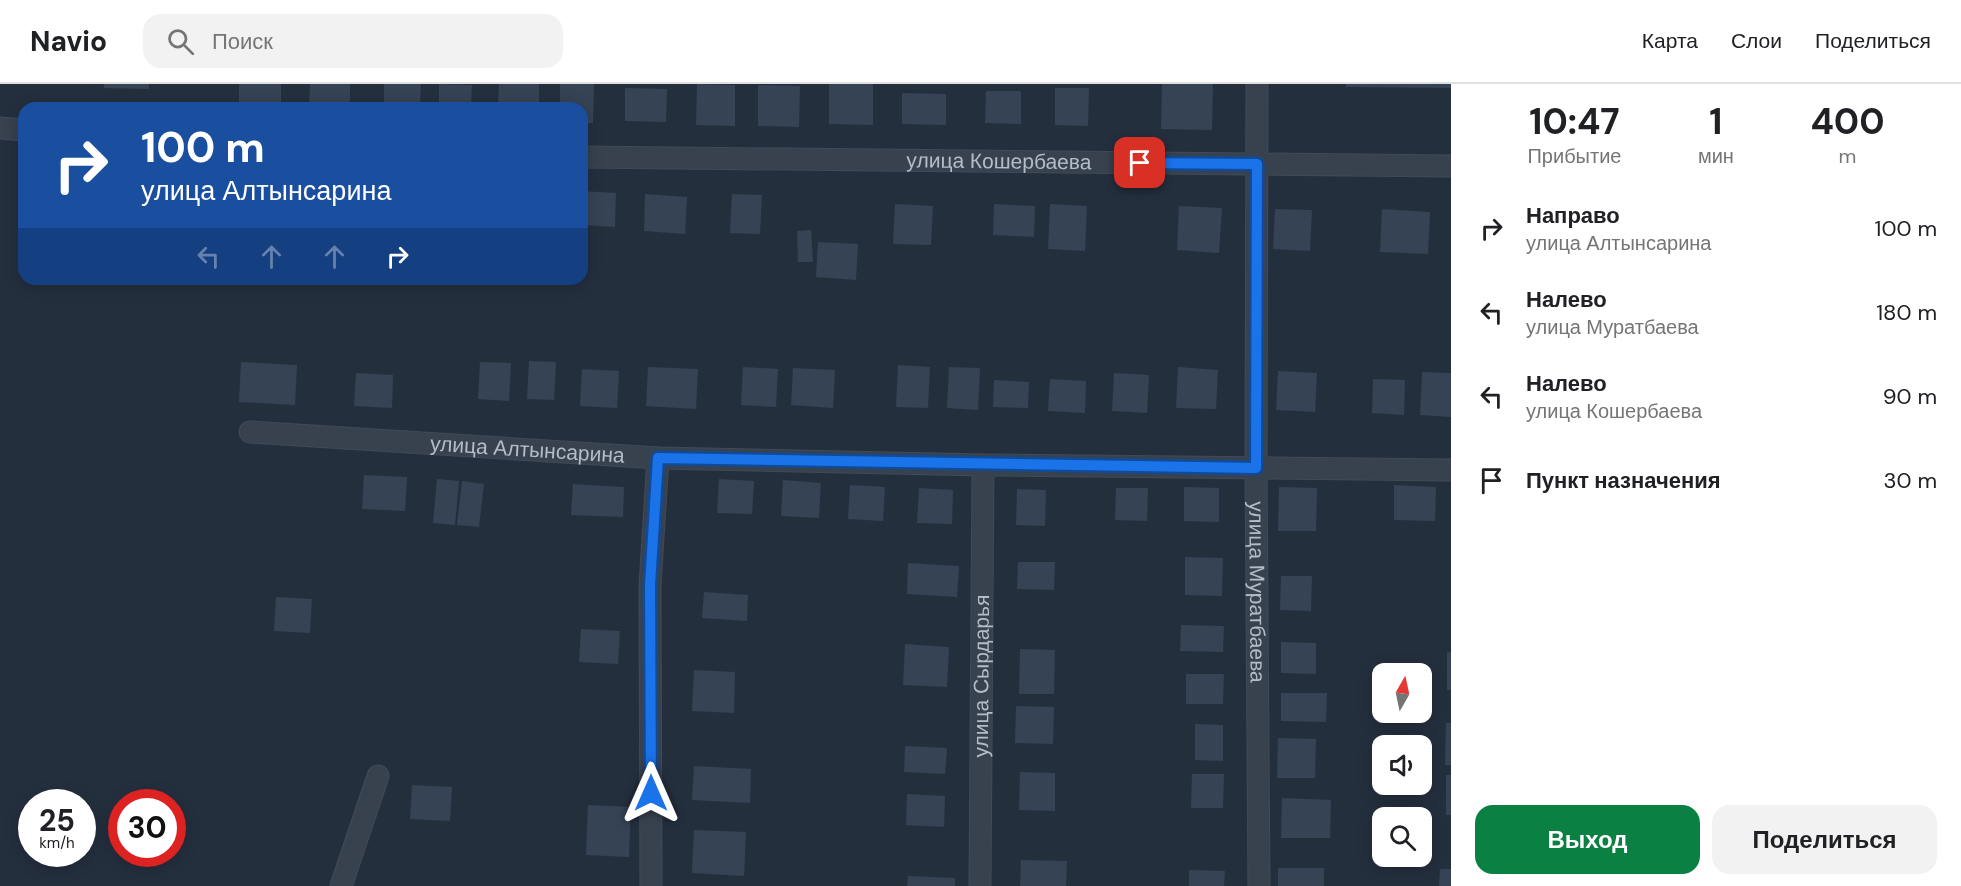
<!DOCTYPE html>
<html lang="ru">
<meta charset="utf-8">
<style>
:root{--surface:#fff;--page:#f2f2f2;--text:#202124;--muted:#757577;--line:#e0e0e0;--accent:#0b8043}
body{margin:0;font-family:"DM Sans",sans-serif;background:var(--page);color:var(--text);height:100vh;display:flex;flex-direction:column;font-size:22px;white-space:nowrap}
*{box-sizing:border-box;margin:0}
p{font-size:20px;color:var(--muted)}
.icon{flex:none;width:33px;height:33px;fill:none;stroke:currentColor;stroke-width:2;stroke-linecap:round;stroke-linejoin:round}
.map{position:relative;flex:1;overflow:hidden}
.side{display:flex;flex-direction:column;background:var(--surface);width:510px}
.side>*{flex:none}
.top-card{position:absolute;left:18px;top:18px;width:570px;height:183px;border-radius:18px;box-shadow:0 3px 15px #0003;background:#1a4fa0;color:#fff;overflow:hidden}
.needle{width:39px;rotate:9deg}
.tools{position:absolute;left:1372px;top:579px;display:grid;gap:12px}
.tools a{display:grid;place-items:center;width:60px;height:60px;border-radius:12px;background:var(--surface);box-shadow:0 3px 15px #0003;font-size:30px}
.speed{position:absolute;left:18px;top:705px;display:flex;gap:12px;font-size:30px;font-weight:700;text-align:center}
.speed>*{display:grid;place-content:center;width:78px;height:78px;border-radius:50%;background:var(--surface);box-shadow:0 3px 15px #0003;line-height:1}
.speed small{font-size:15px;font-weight:400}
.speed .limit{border:9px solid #d22;background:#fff;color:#111}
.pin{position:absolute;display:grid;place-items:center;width:51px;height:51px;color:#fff;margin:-26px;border-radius:12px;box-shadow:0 3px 9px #0006}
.me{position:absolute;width:66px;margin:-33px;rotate:0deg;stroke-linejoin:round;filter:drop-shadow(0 0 4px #0008)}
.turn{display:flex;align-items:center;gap:21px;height:126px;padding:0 24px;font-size:27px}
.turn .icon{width:78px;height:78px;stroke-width:2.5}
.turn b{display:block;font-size:42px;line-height:51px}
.lanes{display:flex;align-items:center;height:57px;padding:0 24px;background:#0003;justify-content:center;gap:30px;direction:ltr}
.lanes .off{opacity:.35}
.eta{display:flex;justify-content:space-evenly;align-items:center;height:102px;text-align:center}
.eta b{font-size:36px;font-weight:700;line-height:42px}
.primary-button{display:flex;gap:12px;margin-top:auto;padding:12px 24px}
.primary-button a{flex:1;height:69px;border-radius:18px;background:var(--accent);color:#fff;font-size:24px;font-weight:700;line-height:69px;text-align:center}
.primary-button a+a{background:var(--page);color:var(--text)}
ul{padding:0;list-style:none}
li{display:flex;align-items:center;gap:18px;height:84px;padding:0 24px}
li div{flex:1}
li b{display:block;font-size:22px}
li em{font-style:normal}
header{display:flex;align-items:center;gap:36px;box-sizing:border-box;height:84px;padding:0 30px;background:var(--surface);border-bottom:2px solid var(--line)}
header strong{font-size:28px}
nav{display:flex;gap:33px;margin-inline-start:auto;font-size:21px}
.search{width:420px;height:54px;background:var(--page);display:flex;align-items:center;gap:15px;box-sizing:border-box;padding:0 21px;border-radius:18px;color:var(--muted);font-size:22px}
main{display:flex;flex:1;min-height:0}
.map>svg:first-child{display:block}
</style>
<header>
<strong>Navio</strong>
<div class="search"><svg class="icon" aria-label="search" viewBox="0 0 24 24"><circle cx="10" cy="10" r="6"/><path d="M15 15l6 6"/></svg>Поиск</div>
<nav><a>Карта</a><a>Слои</a><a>Поделиться</a></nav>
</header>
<main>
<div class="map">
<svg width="1451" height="802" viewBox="0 0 1451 802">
<rect width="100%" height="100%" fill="#242f3e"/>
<g fill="#364354">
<polygon points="104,0 149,0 149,5 104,4"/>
<polygon points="239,0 281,0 281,21 239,20"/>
<polygon points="310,0 350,0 350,24 309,24"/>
<polygon points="384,0 421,0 420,24 384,24"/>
<polygon points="439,0 472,1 471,24 439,24"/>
<polygon points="499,0 539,0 539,24 498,24"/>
<polygon points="560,0 594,0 593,39 582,39 582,24 560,24"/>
<polygon points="697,0 735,1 735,42 696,41"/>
<polygon points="829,0 873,0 873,41 829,40"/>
<polygon points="1162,0 1213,0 1212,46 1161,45"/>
<polygon points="1346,0 1451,0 1451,4 1346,3"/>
<polygon points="758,1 800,2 799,43 758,42"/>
<polygon points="625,4 667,5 666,38 625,37"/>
<polygon points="1055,4 1089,4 1088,42 1055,41"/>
<polygon points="986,7 1021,7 1021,40 985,39"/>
<polygon points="902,9 946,10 946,41 902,40"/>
<polygon points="582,107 616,109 615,143 582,141"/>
<polygon points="645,110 687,113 685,150 644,147"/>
<polygon points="732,110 762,111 760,150 730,149"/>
<polygon points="895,120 933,122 931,161 893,160"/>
<polygon points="994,120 1035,122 1034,153 993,151"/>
<polygon points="1050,120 1087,122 1085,167 1048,165"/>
<polygon points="1179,122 1222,124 1219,169 1177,166"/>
<polygon points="1275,125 1312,126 1310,167 1273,165"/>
<polygon points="1382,125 1430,128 1428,170 1380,168"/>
<polygon points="811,146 813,178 798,178 797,147"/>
<polygon points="818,158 858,160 856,196 816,193"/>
<polygon points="529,277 556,278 554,316 527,315"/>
<polygon points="241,278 297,281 295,321 239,318"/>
<polygon points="480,278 511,279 509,317 478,315"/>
<polygon points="898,281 930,283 928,324 896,323"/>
<polygon points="648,283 698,285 696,325 646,322"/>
<polygon points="743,283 778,285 776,323 741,321"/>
<polygon points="949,283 980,284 978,326 947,324"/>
<polygon points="1178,283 1218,286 1216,325 1176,324"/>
<polygon points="793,284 835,286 833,324 791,321"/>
<polygon points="582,285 619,287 617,324 580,322"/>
<polygon points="1278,287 1317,289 1315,328 1276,326"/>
<polygon points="1422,288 1451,289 1451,333 1420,331"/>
<polygon points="356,289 393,291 392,324 354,322"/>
<polygon points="1114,289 1149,291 1147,329 1112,327"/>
<polygon points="1050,295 1086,297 1085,329 1048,327"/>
<polygon points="1373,295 1405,296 1404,331 1372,329"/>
<polygon points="994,296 1029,298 1028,324 993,323"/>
<polygon points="364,391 407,393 405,427 362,425"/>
<polygon points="437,395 459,397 455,441 433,439"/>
<polygon points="719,395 754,397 752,430 717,429"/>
<polygon points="783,396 821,399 819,434 781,432"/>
<polygon points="462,397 484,400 479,443 457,441"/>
<polygon points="573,400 624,403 623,433 571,431"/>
<polygon points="850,401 885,403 883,437 848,435"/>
<polygon points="1394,401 1436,403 1435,437 1394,436"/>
<polygon points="1184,403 1219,404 1219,438 1184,437"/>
<polygon points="1279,403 1317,404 1316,447 1278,447"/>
<polygon points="919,404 953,406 952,440 917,439"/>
<polygon points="1116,404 1148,404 1147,437 1115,436"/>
<polygon points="1017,405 1046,406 1045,442 1016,441"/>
<polygon points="1185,473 1223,474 1222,512 1185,511"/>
<polygon points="1018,478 1055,478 1054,506 1017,505"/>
<polygon points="908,479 959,482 957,513 907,510"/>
<polygon points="1281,492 1312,492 1311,527 1280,526"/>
<polygon points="704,508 748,511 747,537 702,534"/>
<polygon points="276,513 312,515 310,549 274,547"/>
<polygon points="1181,541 1224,542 1223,568 1180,567"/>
<polygon points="581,545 620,547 618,580 579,578"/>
<polygon points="1281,558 1316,559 1316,590 1281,589"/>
<polygon points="905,560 949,563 947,603 903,601"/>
<polygon points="1020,565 1055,566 1054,610 1019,610"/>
<rect x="1447" y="568" width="4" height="38"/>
<polygon points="694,586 735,588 734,629 692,627"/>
<polygon points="1186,590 1224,590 1223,620 1186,620"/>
<polygon points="1281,609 1327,609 1326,638 1281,637"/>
<polygon points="1016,622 1054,623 1053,660 1015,659"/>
<polygon points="1446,639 1451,639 1451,681 1445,681"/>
<polygon points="1195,640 1223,641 1223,677 1195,676"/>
<polygon points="1278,654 1316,655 1315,694 1277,694"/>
<polygon points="905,662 947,664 945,690 904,688"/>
<polygon points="694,682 751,685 750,719 692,716"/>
<polygon points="1020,688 1055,689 1055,727 1019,726"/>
<polygon points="1192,690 1224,690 1223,724 1191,724"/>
<rect x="1446" y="691" width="5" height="40"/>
<polygon points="412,701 452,703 450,737 410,735"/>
<polygon points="907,710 945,712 944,743 906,741"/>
<polygon points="1282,714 1331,716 1330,754 1281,754"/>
<polygon points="588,721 631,723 629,773 586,771"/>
<polygon points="694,746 746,748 744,792 692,789"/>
<polygon points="1021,776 1067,777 1066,802 1020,802"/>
<rect x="1278" y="784" width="46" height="18"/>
<polygon points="1440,785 1451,785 1451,802 1439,802"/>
<polygon points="1189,786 1225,787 1224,802 1189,802"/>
<polygon points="908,792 955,794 955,802 907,802"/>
</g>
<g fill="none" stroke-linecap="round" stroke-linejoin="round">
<g stroke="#414a57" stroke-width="23">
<g id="minor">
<path id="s1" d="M1257 0 1256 384 1259 802"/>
<polyline points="0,44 24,46"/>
<path id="s2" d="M582 73 1451 82"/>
<path id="s3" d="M250 348 658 374 983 381 1451 386"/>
<polyline points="341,802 378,692"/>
<polyline points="651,802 650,501 658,374"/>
<path id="s4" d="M980 802 983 381"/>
</g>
</g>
<use href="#minor" stroke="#38414e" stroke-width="21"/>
</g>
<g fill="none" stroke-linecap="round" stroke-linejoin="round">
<g stroke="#114b97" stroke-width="15">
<polyline id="route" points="651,709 650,501 658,374 1256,384 1257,80 1140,79"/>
</g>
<use href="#route" stroke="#1a73e8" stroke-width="10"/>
</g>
<g text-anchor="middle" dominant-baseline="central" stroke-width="6" stroke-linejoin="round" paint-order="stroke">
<g font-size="21" fill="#b4bcc9" stroke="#1d2633">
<text stroke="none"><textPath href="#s2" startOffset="417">улица Кошербаева</textPath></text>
<text stroke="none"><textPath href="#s3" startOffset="278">улица Алтынсарина</textPath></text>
<text stroke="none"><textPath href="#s1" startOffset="508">улица Муратбаева</textPath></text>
<text stroke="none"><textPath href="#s4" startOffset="210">улица Сырдарья</textPath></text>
</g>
</g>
</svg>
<div class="tools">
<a><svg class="needle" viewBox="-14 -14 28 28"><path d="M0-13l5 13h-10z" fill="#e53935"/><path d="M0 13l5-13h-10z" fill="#757577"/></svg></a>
<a><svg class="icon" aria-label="sound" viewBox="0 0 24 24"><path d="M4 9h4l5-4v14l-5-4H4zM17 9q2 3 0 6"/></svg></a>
<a><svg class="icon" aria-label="search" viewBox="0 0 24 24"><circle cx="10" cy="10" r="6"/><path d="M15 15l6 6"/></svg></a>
</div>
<div class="speed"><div>25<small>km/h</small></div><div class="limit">30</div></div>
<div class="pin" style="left:1140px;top:79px;background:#d93025"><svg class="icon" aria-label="arrive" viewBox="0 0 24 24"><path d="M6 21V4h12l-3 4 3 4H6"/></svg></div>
<svg class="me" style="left:651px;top:709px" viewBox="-20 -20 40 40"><path d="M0-17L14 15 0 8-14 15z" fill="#1a73e8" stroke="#fff" stroke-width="4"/></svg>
<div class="top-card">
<div class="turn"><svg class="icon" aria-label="right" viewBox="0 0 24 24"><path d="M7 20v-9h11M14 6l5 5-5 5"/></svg><div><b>100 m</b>улица Алтынсарина</div></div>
<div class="lanes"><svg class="icon off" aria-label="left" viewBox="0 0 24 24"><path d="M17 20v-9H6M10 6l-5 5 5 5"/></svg><svg class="icon off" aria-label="ahead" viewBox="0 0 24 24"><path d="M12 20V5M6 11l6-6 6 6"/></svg><svg class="icon off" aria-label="ahead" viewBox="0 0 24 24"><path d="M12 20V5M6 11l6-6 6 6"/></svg><svg class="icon" aria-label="right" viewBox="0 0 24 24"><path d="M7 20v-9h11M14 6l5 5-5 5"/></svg></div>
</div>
</div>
<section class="side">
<div class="eta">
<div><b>10:47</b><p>Прибытие</p></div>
<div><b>1</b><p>мин</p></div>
<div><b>400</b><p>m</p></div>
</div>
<ul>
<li><svg class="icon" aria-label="right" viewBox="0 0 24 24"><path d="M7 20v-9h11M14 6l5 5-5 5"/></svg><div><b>Направо</b><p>улица Алтынсарина</p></div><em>100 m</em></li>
<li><svg class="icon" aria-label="left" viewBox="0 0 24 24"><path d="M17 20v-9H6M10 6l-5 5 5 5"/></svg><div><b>Налево</b><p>улица Муратбаева</p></div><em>180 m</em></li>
<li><svg class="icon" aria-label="left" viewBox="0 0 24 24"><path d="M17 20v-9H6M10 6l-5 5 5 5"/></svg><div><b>Налево</b><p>улица Кошербаева</p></div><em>90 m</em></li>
<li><svg class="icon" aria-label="arrive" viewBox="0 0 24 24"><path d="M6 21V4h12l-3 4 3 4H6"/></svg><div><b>Пункт назначения</b></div><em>30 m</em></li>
</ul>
<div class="primary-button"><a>Выход</a><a>Поделиться</a></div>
</section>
</main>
